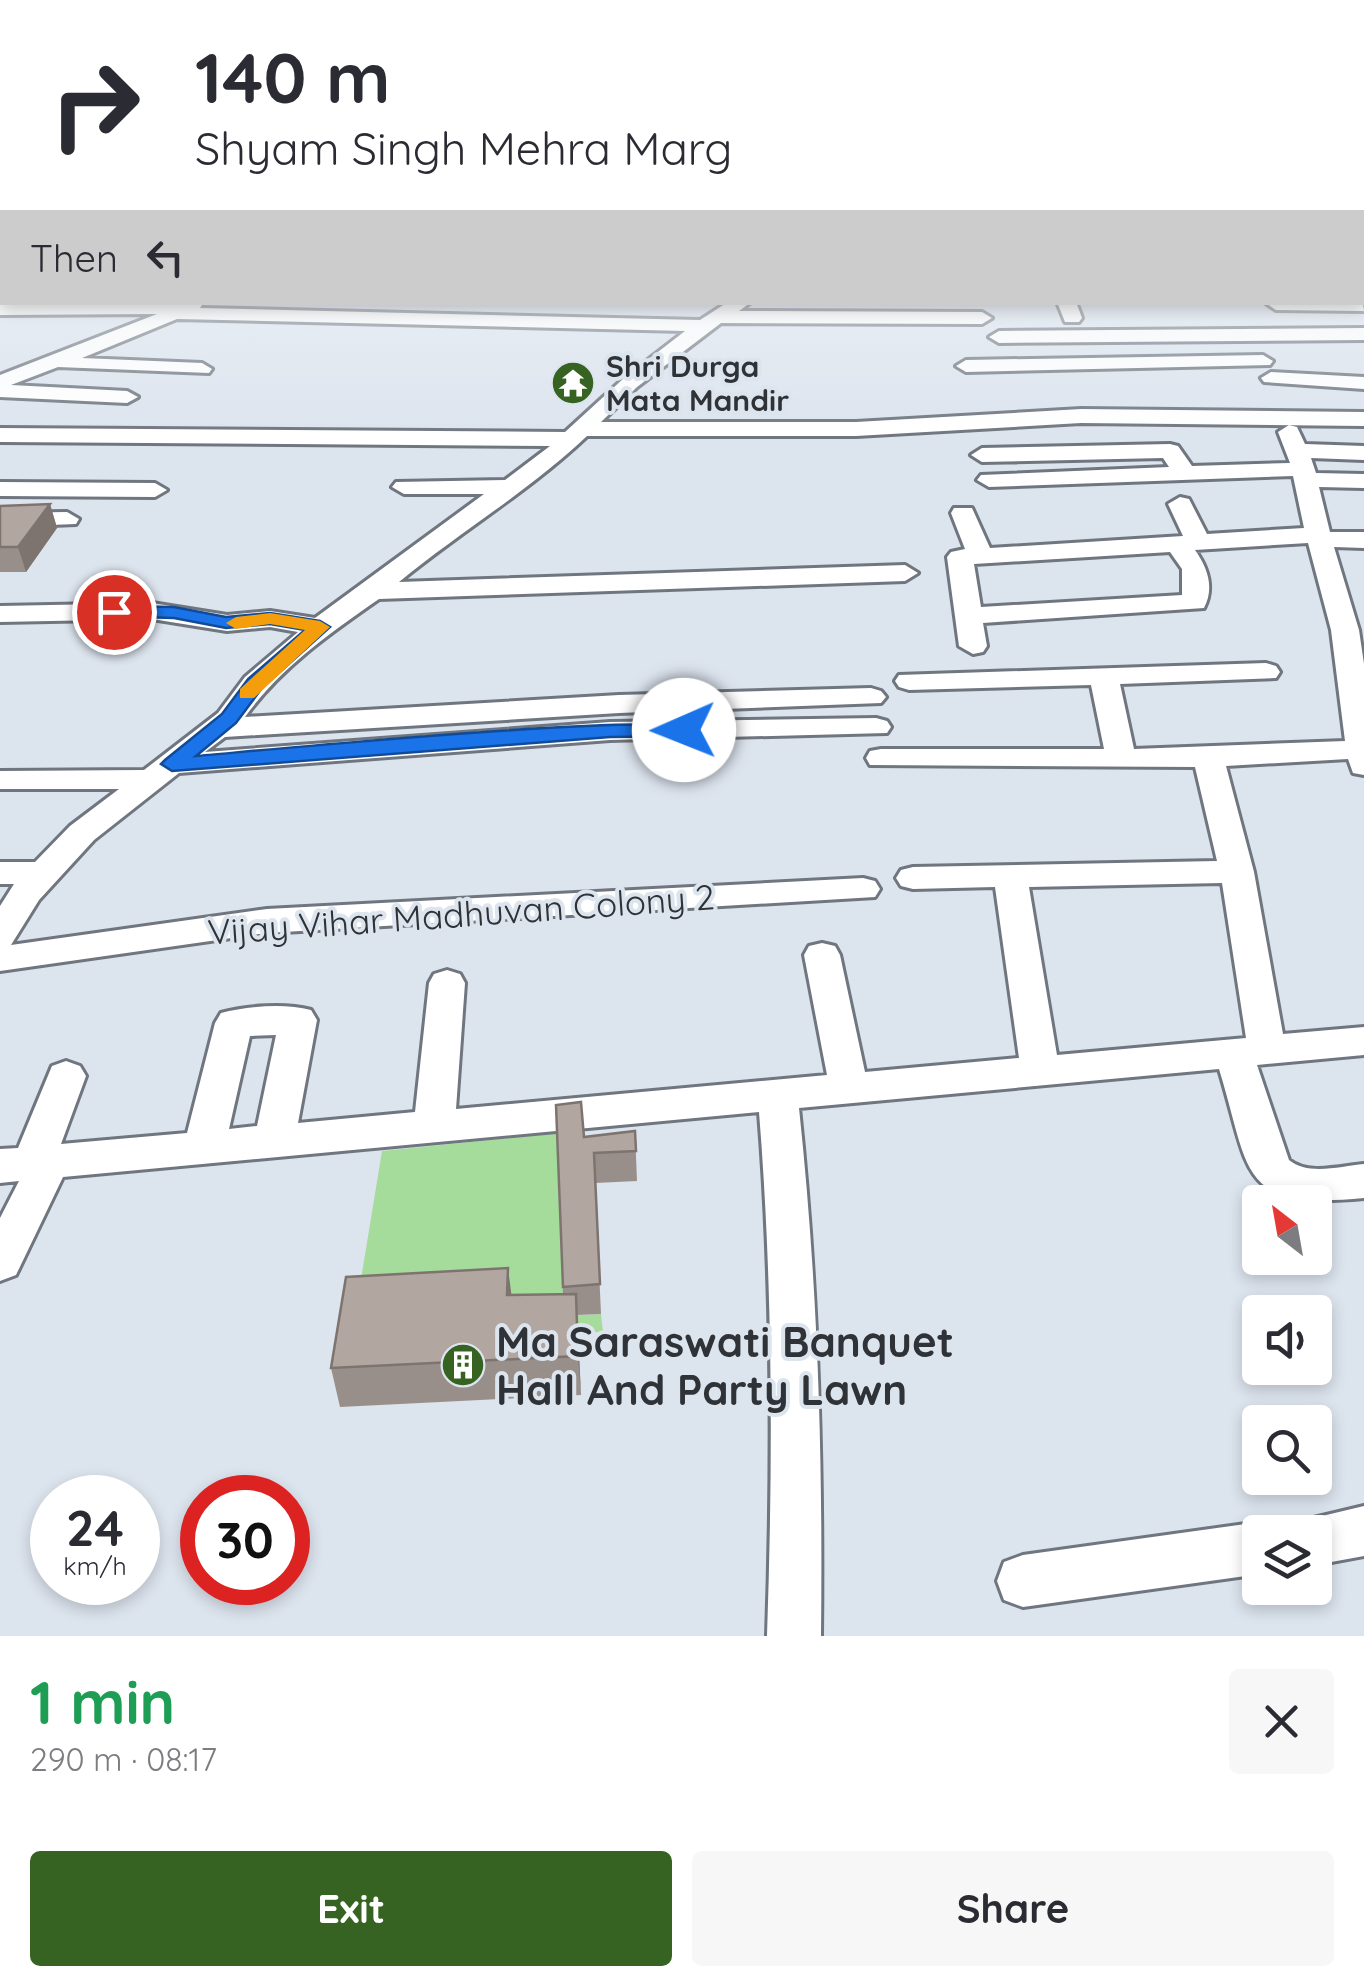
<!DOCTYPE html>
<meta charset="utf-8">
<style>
:root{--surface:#fff;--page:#f7f7f7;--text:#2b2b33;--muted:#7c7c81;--accent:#366322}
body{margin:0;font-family:Quicksand,sans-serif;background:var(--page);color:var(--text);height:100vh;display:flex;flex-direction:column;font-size:38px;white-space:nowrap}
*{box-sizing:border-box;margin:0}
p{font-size:32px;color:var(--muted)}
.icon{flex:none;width:55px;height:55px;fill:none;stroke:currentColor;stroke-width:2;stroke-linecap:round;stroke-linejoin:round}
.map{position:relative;height:1636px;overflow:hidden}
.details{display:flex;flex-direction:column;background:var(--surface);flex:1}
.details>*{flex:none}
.top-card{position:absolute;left:0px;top:0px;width:1365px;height:305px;box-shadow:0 5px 15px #0003;background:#fff;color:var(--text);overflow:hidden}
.needle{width:65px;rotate:329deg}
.tools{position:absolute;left:1242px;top:1185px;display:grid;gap:20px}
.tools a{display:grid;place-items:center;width:90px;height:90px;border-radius:10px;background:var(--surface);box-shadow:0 5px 15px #0003;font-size:50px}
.speed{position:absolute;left:30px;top:1475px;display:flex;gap:20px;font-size:50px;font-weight:700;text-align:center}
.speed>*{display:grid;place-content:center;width:130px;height:130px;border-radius:50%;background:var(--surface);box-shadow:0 5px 15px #0003;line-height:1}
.speed small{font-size:25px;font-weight:400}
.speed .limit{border:15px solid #d22;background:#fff;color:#111}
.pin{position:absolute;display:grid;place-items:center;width:85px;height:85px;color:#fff;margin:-42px;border:5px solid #fff;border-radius:50%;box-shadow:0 2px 10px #0007}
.me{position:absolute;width:110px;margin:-55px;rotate:269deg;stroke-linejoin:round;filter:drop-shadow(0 0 8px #0008)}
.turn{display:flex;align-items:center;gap:35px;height:210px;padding:0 30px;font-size:45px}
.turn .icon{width:130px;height:130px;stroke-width:2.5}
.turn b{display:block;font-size:70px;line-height:85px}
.then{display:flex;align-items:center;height:95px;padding:0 30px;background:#0003;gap:20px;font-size:38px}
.round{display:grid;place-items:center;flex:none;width:105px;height:105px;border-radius:10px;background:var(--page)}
.headline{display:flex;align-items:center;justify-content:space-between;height:170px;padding:0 30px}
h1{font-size:60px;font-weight:700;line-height:75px;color:#1e9e55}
.cta{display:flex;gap:20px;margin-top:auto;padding:20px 30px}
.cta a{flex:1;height:115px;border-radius:10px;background:var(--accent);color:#fff;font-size:40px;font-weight:700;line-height:115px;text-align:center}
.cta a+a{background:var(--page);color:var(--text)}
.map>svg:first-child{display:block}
</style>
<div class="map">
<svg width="1364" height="1636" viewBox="0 0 1364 1636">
<rect width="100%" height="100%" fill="#dce4ee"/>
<polygon fill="#a5db9b" points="558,1133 566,1316 601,1314 603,1332 511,1334 355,1316 382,1151"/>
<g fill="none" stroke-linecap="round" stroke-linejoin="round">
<g stroke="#6f767f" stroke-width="6">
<g id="minor">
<rect x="0" y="208" width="2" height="8"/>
<polygon points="1362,299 1364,311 1276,310 1267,304 1362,302"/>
<path d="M204 302 200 308 700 320 728 302H751L739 311 982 312 992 318 982 324 721 323 637 387 601 422H856L1081 409 1364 412V426L1081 423 856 436H587C529 491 461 531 399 582L905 565 918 573 905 581 379 599C330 633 280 668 245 717L619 695 871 688 881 691 886 697 881 703 619 713 225 737 205 752 610 722 876 718 887 721 891 727 887 733 610 740 179 773 94 840 39 900 11 945 267 909 863 878 875 881 880 889 875 897 267 933 0 971V906L14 884H0V862H35L70 826 119 789H0V771L144 770 218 713 245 677 298 632 270 627 227 631 152 619 0 622V606L152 603 227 615 270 611 315 618 484 494H404L392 487 396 482 505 480 550 446 0 442V428L565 432 623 379 685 331 177 319 82 358 202 363 212 369 209 373 58 367 11 385 127 391 138 397 127 403 0 397V375L157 314 0 315V303Z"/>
<polygon points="1057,302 1076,302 1082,318 1079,322 1065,322"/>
<polygon points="1364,328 1364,340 999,343 989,337 999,331"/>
<polygon points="1263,355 1273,361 1270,365 966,372 956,366 966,360"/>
<polygon points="1271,372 1364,377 1364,389 1264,382 1261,378"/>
<path d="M1289 425 1297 427 1305 444 1364 446V460L1311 458 1316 473 1364 474V488L1319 487 1330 532H1364V548L1334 547 1359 630 1364 664V775L1353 773 1348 759 1226 766 1254 872 1283 1034 1364 1027V1055L1257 1065 1289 1160C1308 1176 1341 1166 1364 1164V1198C1237 1210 1251 1173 1219 1069L799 1108C818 1286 823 1457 821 1636H767C773 1460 773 1287 759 1112L63 1177 16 1275 0 1281V1218L19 1181 0 1183V1149L18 1148 52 1066 66 1061 80 1066 86 1076 61 1144 187 1133 215 1023 221 1013C247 1006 285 1003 311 1010L317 1020 298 1123 415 1112 429 983 434 974 447 970 460 974 465 983 456 1109 827 1075 804 955 809 946 822 943 835 946 840 955 865 1072 1019 1058 995 887 913 889 901 886 896 878 901 870 913 867 1217 861 1195 767 870 765 866 758 870 751 881 749H1104L1091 685 909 690 899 687 895 681 899 675 1266 663 1276 666 1280 672 1276 678 1120 684 1134 749 1345 741 1331 630 1308 543 1195 550C1207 567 1215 587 1204 608L983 623 987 646 983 652 973 654 959 646 947 557 951 552 965 549 951 513 954 508H972L990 548 1183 536 1168 504 1180 497 1189 499 1207 534 1304 528 1293 476 989 487 977 480 981 475 1169 467 1163 458 982 462 971 455 982 448 1170 444 1178 446 1192 466 1290 463 1278 432ZM1170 552 1182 569V595L981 607 974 564ZM1222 883 1246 1038 1057 1055 1029 887ZM276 1035 257 1126 229 1129 250 1036Z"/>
<polygon points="0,482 155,483 167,490 155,497 0,496"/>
<polygon points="67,512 79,519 76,524 0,527 0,513"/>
<polygon points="1364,1506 1364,1556 1315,1565 1315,1532 1292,1532 1297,1522"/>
<polygon points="1260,1522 1279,1532 1260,1532 1260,1574 1023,1607 1004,1600 997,1581 1004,1562 1023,1555"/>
</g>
</g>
<g stroke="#c1c2c3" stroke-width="6">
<g id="major">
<rect x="1362" y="235" width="2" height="14"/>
<rect x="0" y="243" width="2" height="14"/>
</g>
</g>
<use href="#minor" fill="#fff" fill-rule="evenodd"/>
<use href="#major" fill="#e9a3b9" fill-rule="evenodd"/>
</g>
<g fill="#998f8a">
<polygon points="50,504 57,528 26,572 0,572 0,506"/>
<polygon points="556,1105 584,1137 635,1131 637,1181 595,1183 601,1314 577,1315 581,1395 340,1407 331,1368 511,1295 563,1294"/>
</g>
<g fill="#7d7470">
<polygon points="50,504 57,528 26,572 18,547"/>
<polygon points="508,1268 513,1307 507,1295"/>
<polygon points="576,1294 578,1333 581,1395 578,1356"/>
</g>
<g fill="#b2a6a0" stroke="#7d7470" stroke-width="2.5">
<polygon points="50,504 18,547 0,547 0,506"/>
<polygon points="581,1102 584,1137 635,1131 636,1151 594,1153 600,1284 563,1287 556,1105"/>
<polygon points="508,1268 507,1295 576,1294 578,1356 331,1368 346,1277"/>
</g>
<linearGradient id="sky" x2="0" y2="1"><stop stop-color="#83bbf0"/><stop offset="0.48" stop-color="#eff3f7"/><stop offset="1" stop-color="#eff3f7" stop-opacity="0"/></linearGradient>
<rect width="1364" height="437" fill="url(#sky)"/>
<path fill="#1a73e8" stroke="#114b97" stroke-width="2.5" d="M114 606 174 607 226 617 270 613 320 621 330 627 262 688 236 723 196 756C256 751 673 710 694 730L684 736 610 737 172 771 161 764 165 760 222 714 248 679 305 630 270 624 226 628 174 618 108 616V608Z"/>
<polygon fill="#f59e0b" points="270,613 320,621 330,627 254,698 240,698 240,689 305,630 270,624 236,629 226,623 236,617"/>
<defs>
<g id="temple-disc" transform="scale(2.25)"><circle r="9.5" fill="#366322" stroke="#dce4ee"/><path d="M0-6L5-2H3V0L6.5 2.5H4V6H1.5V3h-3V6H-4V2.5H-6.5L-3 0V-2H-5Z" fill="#fff"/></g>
<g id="building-disc" transform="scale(2.25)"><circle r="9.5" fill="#366322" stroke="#dce4ee"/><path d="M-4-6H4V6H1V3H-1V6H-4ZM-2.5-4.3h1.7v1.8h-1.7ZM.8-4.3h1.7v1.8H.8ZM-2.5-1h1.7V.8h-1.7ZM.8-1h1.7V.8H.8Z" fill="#fff"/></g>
</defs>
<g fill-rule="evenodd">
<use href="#temple-disc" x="573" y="383"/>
<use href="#building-disc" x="463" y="1365"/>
</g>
<g text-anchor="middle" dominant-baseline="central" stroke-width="8" stroke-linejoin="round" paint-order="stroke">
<g font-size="30" font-weight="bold" fill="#2f3236" stroke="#dce4ee" text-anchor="start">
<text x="606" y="366">Shri Durga<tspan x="606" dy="34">Mata Mandir</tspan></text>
</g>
<g font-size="35" fill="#2f3236" stroke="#dce4ee">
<text transform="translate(461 914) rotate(-4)">Vijay Vihar Madhuvan Colony 2</text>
</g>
<g font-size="42" font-weight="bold" fill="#2f3236" stroke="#dce4ee" text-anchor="start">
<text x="496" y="1341">Ma Saraswati Banquet<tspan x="496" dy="48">Hall And Party Lawn</tspan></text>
</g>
</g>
</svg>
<div class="tools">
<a><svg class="needle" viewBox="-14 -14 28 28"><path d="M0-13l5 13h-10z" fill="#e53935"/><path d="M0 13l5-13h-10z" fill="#7c7c81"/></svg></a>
<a><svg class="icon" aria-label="sound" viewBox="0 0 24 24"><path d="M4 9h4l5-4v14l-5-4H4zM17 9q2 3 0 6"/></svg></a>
<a><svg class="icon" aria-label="search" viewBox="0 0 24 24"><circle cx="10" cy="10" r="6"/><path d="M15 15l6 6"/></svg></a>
<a><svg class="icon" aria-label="layers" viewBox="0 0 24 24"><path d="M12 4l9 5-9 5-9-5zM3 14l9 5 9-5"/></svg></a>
</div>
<div class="speed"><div>24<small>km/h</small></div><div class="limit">30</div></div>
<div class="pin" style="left:114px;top:612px;background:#d93025"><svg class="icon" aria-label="arrive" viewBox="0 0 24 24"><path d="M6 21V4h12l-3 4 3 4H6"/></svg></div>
<svg class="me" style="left:684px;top:730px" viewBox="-20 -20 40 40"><circle r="19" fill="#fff"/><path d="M0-13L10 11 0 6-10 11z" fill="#1a73e8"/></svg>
<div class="top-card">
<div class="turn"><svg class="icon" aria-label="right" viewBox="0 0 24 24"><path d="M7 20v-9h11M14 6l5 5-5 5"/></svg><div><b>140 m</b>Shyam Singh Mehra Marg</div></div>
<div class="then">Then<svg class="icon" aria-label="left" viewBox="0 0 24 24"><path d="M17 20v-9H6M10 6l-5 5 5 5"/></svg></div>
</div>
</div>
<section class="details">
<div class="headline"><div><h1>1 min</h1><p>290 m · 08:17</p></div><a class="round"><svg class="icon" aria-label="close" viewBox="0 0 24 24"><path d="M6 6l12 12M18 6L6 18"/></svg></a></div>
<div class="cta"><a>Exit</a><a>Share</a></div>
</section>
